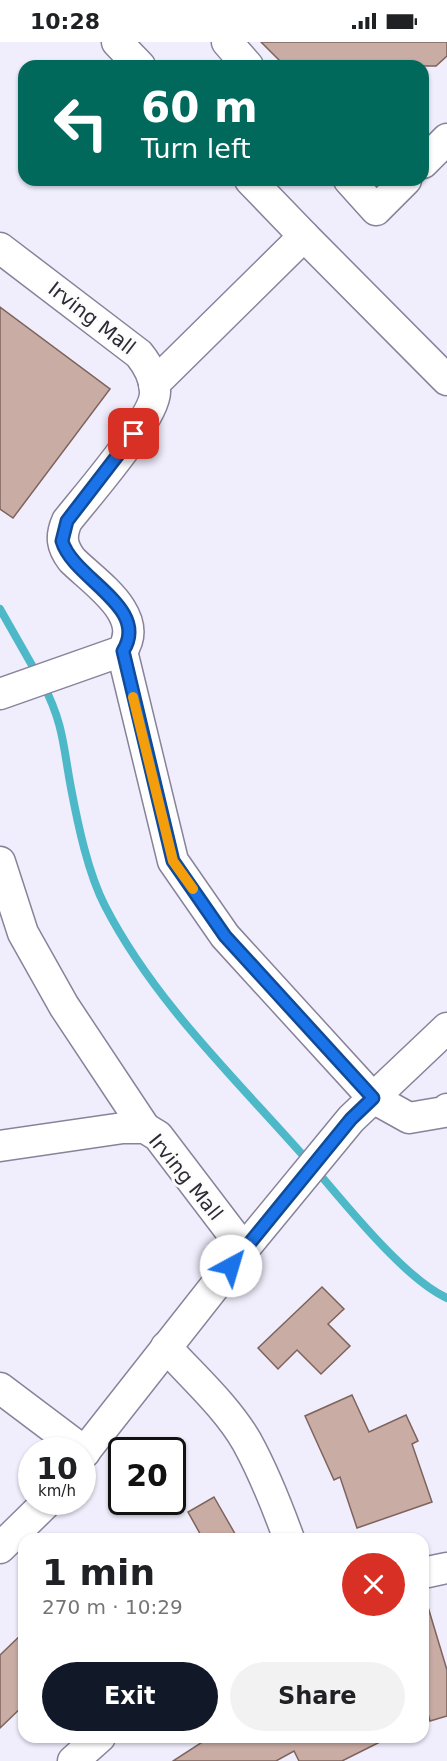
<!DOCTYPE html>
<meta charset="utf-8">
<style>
:root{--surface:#fff;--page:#f2f2f2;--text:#202124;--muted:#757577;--accent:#111827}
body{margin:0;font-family:"DejaVu Sans",sans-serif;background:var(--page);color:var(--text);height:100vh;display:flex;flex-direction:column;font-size:22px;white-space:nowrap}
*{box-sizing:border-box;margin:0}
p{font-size:20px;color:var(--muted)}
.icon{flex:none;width:33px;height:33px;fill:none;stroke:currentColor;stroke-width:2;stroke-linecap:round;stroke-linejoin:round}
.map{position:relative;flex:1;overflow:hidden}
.sheet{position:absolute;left:18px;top:1491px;width:411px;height:210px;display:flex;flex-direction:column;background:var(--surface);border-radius:18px;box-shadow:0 2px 4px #0004}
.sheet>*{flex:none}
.banner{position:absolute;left:18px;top:18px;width:411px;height:126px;border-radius:18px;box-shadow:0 2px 4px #0004;background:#00695c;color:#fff;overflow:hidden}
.speed{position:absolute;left:18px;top:1395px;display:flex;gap:12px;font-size:30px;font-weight:700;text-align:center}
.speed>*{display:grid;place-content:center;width:78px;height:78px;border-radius:50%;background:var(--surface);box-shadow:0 2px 4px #0004;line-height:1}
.speed small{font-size:15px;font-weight:400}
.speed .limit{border:3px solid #111;border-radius:9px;background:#fff;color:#111}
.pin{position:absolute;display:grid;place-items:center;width:51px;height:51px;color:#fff;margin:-26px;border-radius:12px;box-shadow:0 3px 9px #0006}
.me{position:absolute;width:66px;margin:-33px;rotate:39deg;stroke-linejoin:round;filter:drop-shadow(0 0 4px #0008)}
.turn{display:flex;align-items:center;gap:21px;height:126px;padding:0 24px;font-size:27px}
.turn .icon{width:78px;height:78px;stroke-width:2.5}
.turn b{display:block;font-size:42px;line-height:51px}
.round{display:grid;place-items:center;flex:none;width:63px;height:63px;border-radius:32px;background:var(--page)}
.summary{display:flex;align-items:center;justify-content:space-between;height:102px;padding:0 24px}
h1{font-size:36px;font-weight:700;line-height:45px}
.button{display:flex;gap:12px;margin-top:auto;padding:12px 24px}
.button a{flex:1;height:69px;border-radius:36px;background:var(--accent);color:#fff;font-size:24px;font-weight:700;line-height:69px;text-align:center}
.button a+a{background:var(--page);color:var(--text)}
.status{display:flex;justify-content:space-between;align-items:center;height:42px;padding:0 30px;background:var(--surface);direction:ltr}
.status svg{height:16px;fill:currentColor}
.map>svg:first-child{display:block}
</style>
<div class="status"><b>10:28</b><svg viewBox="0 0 49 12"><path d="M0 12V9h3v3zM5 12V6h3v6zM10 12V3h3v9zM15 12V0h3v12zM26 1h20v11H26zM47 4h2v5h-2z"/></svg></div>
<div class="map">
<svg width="447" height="1719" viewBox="0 0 447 1719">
<rect width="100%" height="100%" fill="#f0edfc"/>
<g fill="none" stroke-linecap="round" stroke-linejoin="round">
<g stroke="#4db8c7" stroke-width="8">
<polyline points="0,567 37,632"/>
<path d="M43 642C64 683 63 704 71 746 78 783 88 831 105 864 155 961 237 1038 308 1119"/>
<path d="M316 1128C347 1164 405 1237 447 1256"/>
</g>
</g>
<g fill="#c9aca4" stroke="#7d635c" stroke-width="1.5">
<polygon points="261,0 447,0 447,14 436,24 285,24"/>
<polygon points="0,265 110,347 13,476 0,467"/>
<polygon points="322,1245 344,1267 328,1282 350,1304 321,1332 297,1308 278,1327 258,1306"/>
<polygon points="352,1353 369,1390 406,1373 418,1399 412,1402 432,1460 357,1486 340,1435 334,1438 305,1374"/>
<polygon points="214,1455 238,1497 203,1497 188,1470"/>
<polygon points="428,1565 447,1628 447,1674 430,1679 423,1654 423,1566"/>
<polygon points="24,1590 24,1663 0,1686 0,1613"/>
<polygon points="210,1695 390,1695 342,1719 299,1719 294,1709 276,1719 173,1719"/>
</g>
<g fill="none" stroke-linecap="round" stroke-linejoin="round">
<g stroke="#88839a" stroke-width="33">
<g id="minor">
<polyline points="117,0 140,24"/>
<polyline points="227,0 248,24"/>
<polyline points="423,121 447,97"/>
<polyline points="250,138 304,194"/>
<polyline points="349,138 376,168 406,138"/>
<path d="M0 206 139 312C147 322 155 336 155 350 156 375 85 456 67 479 60 495 62 505 72 518 95 541 146 573 122 609L0 652"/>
<polyline points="154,342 304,194 447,338"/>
<polyline points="122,609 173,819 225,894 373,1056 409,1076 444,1070 447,1067"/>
<polyline points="0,820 23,891 64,964 145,1086"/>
<polyline points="0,1104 123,1086 145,1086 158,1094 244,1207 82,1413"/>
<polyline points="244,1207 351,1077 447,986"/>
<path d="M166 1305C193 1335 227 1365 247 1400 264 1431 277 1464 289 1497"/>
<polyline points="0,1346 85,1410"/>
<polyline points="0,1506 47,1460"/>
<polyline points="423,1531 447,1526"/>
<polyline points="73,1719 100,1695"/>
</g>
</g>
<use href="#minor" stroke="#fff" stroke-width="30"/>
</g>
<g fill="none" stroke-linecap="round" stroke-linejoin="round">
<g stroke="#114b97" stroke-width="15">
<path id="route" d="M134 392 67 479 62 499C73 537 151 565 123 609L173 819 225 894 373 1056 351 1077 231 1224"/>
</g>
<use href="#route" stroke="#1a73e8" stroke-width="10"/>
<polyline stroke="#f59e0b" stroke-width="10" points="133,655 173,819 193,847"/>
</g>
<g text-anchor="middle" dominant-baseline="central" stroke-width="6" stroke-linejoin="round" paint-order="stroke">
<g font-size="20" fill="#2c2a34" stroke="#fcfcfc">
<text transform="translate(92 276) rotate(38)">Irving Mall</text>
<text transform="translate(186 1135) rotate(51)">Irving Mall</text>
</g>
</g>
</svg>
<div class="speed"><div>10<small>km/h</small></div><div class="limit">20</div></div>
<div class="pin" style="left:134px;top:392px;background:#d93025"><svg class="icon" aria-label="arrive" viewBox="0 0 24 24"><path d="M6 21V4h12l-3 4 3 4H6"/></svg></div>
<svg class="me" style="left:231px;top:1224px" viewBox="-20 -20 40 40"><circle r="19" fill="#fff"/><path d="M0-13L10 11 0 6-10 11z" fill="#1a73e8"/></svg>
<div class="banner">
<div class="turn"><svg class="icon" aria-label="left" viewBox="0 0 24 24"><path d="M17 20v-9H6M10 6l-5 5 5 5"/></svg><div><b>60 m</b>Turn left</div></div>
</div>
<section class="sheet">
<div class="summary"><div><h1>1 min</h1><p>270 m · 10:29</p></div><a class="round" style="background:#d93025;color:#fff"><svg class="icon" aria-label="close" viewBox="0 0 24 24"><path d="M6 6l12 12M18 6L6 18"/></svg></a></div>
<div class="button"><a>Exit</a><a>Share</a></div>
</section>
</div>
